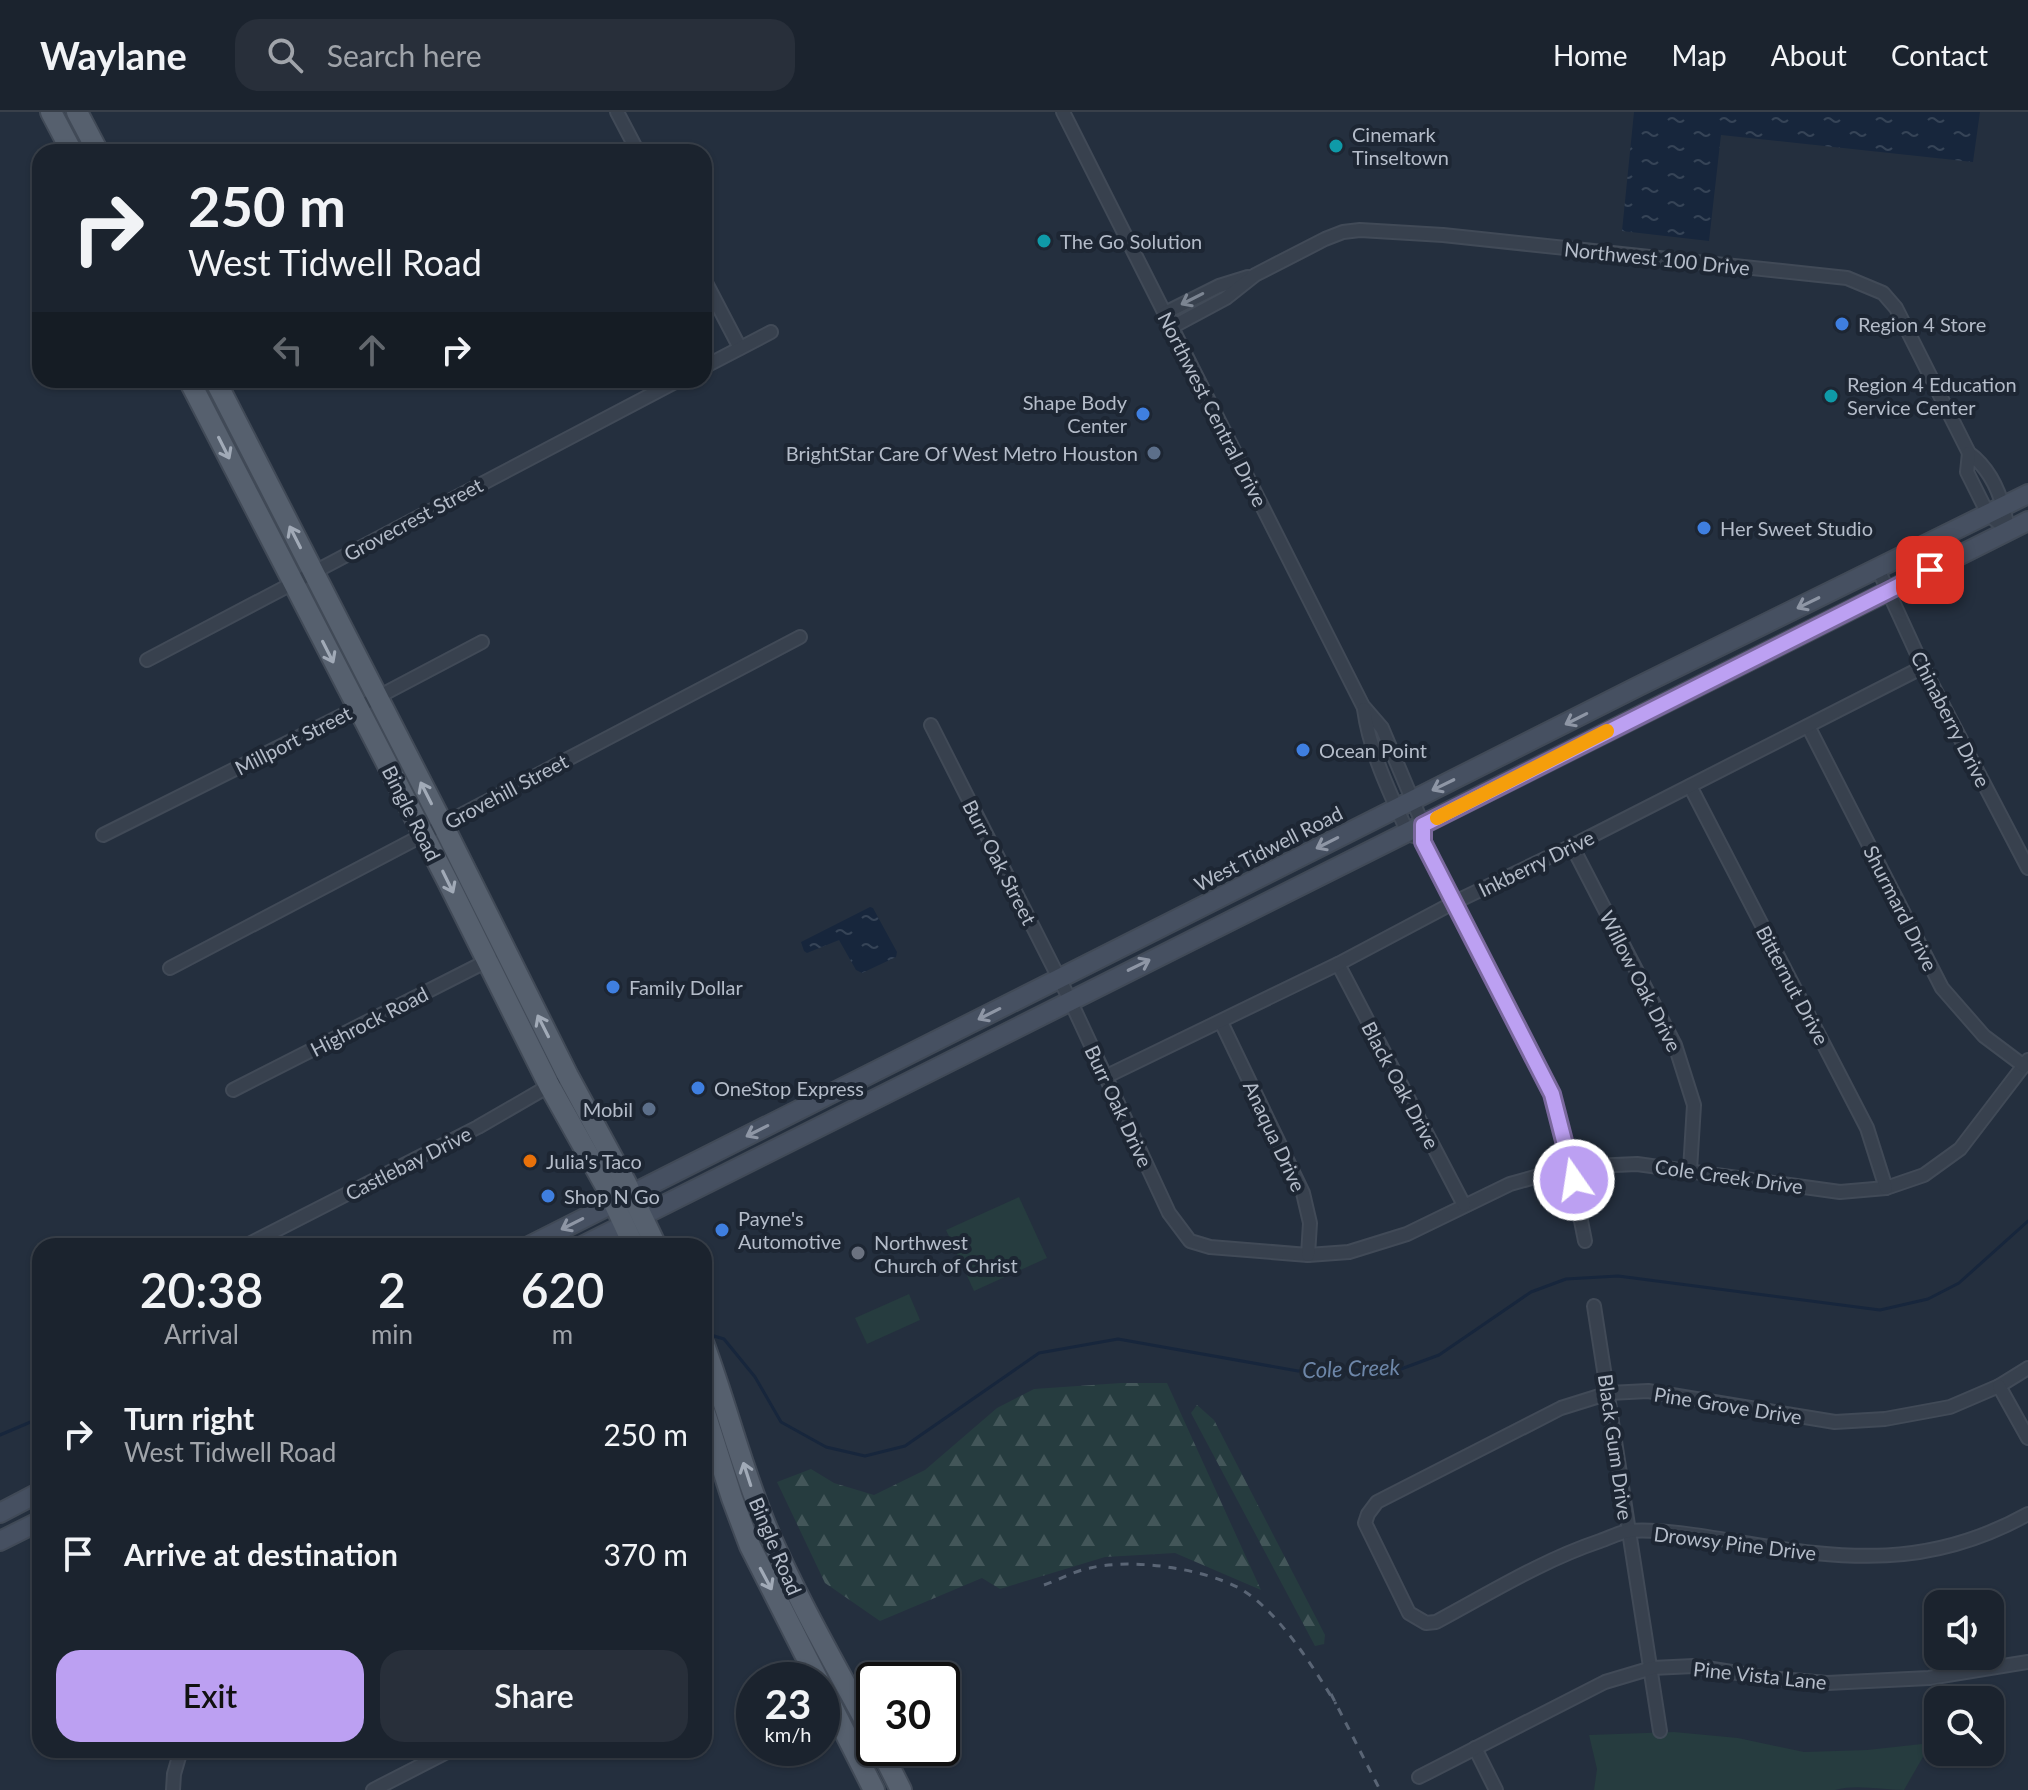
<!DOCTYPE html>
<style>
:root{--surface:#1b232e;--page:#282f3a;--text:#f1f3f6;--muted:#a0a4aa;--line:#39404a;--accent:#bca0f2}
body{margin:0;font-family:Lato,sans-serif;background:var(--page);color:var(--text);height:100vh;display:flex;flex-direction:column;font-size:30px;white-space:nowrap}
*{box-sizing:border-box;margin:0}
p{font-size:26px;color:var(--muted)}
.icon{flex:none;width:44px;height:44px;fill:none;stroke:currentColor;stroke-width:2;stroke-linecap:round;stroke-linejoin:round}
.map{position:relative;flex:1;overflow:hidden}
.details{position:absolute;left:32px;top:1126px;width:680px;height:520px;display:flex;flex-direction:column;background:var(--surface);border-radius:24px;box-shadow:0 2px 6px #0004,0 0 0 2px var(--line)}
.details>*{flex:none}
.hud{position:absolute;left:32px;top:32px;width:680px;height:244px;border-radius:24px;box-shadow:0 2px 6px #0004,0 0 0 2px var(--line);background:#1b232e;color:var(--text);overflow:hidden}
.fabs{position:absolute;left:1924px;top:1478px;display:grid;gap:16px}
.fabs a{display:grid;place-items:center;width:80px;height:80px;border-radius:16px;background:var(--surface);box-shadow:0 2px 6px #0004,0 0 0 2px var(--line);font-size:40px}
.speed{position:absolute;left:736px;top:1550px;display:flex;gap:16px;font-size:40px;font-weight:700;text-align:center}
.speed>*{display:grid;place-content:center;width:104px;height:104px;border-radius:50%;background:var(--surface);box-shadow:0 2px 6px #0004,0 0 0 2px var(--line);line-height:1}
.speed small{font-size:20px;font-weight:400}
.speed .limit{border:4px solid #111;border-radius:12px;background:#fff;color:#111}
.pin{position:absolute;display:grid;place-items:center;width:68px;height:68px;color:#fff;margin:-34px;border-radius:16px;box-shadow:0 4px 12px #0006}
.me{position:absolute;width:88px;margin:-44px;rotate:347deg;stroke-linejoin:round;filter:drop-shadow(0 0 6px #0008)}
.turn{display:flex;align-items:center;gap:28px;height:168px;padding:0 24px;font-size:36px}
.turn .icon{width:104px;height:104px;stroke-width:2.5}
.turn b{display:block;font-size:56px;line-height:68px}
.lanes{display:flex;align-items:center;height:76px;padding:0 24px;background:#0003;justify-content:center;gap:40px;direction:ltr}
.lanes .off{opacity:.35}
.eta{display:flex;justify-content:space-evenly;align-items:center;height:136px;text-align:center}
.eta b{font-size:48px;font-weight:600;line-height:56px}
.action{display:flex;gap:16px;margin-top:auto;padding:16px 24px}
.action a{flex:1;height:92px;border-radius:24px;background:var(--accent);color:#111;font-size:32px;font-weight:600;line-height:92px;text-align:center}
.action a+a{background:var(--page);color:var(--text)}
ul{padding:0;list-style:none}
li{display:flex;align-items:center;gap:24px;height:120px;padding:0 24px}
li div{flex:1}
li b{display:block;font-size:30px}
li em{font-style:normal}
header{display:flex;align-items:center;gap:48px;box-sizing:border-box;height:112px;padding:0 40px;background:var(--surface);border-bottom:2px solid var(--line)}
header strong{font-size:38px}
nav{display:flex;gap:44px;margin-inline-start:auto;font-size:28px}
.search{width:560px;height:72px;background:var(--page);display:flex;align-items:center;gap:20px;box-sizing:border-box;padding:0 28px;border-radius:24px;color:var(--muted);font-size:30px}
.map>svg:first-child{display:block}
</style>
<header>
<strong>Waylane</strong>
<div class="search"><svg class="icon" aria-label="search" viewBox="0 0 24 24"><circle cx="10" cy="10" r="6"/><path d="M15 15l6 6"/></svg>Search here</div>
<nav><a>Home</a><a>Map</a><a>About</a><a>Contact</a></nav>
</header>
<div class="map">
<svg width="2028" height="1678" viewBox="0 0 2028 1678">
<defs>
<pattern id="forest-firs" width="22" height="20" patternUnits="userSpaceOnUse" patternTransform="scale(2)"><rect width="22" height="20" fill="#263c3f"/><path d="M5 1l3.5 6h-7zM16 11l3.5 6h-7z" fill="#435659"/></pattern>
<pattern id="water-ripples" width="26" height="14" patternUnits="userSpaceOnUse" patternTransform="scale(2)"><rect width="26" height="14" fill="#17263c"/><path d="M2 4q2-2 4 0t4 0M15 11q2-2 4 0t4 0" fill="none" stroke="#364457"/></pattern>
</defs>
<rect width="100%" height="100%" fill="#242f3e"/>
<g fill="#263c3f">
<polygon points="1019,1085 1047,1146 974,1179 946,1118"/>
<polygon points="909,1182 920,1208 867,1232 855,1206"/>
<path d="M1674 1620 1738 1626 1804 1640 1867 1638 1931 1631 1904 1678C1881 1678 1857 1672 1835 1678H1594L1597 1657 1589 1623Z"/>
</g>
<g fill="url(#forest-firs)">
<polygon points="1121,1271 1167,1271 1261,1478 1175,1441 1105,1445 1000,1477 982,1466 880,1509 825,1471 777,1370 811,1357 834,1371 874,1383 925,1358 997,1296 1034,1277"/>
<polygon points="1197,1293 1214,1308 1325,1523 1324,1532 1315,1534 1191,1301"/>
</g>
<g fill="url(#water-ripples)">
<polygon points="1634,0 1980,0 1973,50 1721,23 1709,129 1622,119"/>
<polygon points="870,795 873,796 897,840 896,845 862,861 856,858 839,828 807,841 804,839 801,830"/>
</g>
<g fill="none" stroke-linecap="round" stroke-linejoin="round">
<g stroke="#17263c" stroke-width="3">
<polyline points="704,1221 724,1227 755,1265 781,1310 826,1335 865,1344 905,1334 1039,1241 1118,1227 1298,1259 1401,1257 1439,1243 1531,1180 1566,1167 1618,1164 1880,1198 1928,1187 1959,1171 2028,1109"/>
<polyline points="0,1323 40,1306"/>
</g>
<g stroke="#414a57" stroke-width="16">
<g id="street">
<polyline points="617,0 638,40"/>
<polyline points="1063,0 1363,594 1382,616 1423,713 1423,730 1552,982 1568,1043 1585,1129"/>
<polyline points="704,167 740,236"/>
<polyline points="1165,201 1219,174 1248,165"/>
<path d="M1172 215 1226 186 1255 163 1325 127 1343 120 1360 118 1443 123 1847 166 1883 181 1896 196 1969 341C1993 359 2004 390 2008 419"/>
<polyline points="704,255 771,220"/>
<polyline points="1969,341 1967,360 1988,402 2008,419"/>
<polyline points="1878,457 1923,555 2028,756"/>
<polyline points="147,548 679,268"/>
<path d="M1364 597C1370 641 1390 681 1408 721L1413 724"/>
<polyline points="931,613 1070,888 1169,1101 1190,1129 1210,1135 1308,1143 1349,1140 1407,1122 1510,1072 1571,1055 1637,1052 1840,1080 1886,1076 1924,1063 1960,1037 2028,948"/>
<polyline points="1808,614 1942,876 1984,924 2024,954"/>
<polyline points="1690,674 1867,1016 1886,1076"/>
<polyline points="103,723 357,596 482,530"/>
<polyline points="1572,734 1675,933 1694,993 1690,1058"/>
<polyline points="1338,852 1464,1093"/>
<polyline points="170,856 800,525"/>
<polyline points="1221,910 1303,1081 1310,1111 1308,1143"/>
<polyline points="1105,965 1338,852 1453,791 1572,734 1923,555"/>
<polyline points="233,978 491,847"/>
<polyline points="245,1134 478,1015 554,971"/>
<polyline points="1594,1194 1660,1619"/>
<path d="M2028 1256 1999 1274 1950 1295 1885 1307 1835 1310 1648 1279 1609 1281 1561 1296 1377 1390 1368 1402 1365 1411 1409 1501 1426 1511 1436 1510C1490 1481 1543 1448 1600 1429 1609 1426 1620 1420 1629 1419 1658 1416 1709 1425 1738 1430 1846 1448 1929 1457 2028 1402"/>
<polyline points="1999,1274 2028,1326"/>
<polyline points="1475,1636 1496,1678"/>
<polyline points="1419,1665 1605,1570 1652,1556 1694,1554 1769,1566 1827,1571 1929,1566 2028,1550"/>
<polyline points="173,1678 174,1662 181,1638"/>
<polyline points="373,1678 451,1638"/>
</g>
</g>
<g stroke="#414a57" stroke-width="22">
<g id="secondary">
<polyline points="529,1134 1639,574 2028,382"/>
<polyline points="582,1134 2028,409"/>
<polyline points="0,1401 40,1380"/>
<polyline points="0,1429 40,1409"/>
</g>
</g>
<g stroke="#414a57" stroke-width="24">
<g id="primary">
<polyline points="51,0 72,40"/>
<polyline points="77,0 98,40"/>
<polyline points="189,268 447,768 549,973 609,1080 634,1134"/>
<polyline points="215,268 443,713 568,964 626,1071 656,1134"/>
<path d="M704 1233C726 1292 741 1354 765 1412 796 1486 836 1554 874 1625"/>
<polyline points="704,1298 732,1386 750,1434 818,1568"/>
<polyline points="822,1575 874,1678"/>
<polyline points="880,1636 901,1678"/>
</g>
</g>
<use href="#street" stroke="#38414e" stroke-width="12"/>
<use href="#secondary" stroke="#465061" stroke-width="18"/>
<use href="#primary" stroke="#56606e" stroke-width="20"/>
<g stroke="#5a6575" stroke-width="3" stroke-dasharray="8 8" stroke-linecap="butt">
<path d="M1044 1473C1059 1468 1074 1459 1090 1456 1131 1446 1201 1456 1239 1476 1278 1498 1313 1555 1336 1592"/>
<polyline points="1331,1582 1380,1678"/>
</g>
</g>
<defs><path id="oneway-shaft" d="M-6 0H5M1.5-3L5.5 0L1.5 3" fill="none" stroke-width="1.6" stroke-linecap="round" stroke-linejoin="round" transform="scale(2)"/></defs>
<use stroke="#7c8592" href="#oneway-shaft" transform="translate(1192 187) rotate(153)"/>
<g stroke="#a1aab7">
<use href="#oneway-shaft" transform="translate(224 336) rotate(63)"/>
<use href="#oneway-shaft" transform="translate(295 425) rotate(-117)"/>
<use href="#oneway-shaft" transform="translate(328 540) rotate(63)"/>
<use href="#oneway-shaft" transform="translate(426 681) rotate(-117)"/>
<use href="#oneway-shaft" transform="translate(448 770) rotate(64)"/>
<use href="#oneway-shaft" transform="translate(543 914) rotate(-117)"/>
<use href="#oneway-shaft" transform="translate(747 1362) rotate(-108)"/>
<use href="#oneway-shaft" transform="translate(766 1467) rotate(62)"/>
</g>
<g stroke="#8e96a5">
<use href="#oneway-shaft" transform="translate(1808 491) rotate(154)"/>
<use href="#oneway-shaft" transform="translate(1576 607) rotate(153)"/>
<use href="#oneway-shaft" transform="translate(1443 673) rotate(154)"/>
<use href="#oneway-shaft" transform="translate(1327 731) rotate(153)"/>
<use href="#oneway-shaft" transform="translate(1139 853) rotate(-26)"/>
<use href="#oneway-shaft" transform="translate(989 902) rotate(153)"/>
<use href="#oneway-shaft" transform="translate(757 1019) rotate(153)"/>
<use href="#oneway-shaft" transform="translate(572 1112) rotate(153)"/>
</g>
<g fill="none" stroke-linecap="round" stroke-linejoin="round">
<g stroke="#7a689d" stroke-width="20">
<polyline id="route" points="1574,1068 1552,982 1423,730 1423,713 1930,458"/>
</g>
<use href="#route" stroke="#bca0f2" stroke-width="14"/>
<polyline stroke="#f59e0b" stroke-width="14" points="1437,706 1607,619"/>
</g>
<g fill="#0f9aa8" stroke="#1d2633" stroke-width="3">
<circle cx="1336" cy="34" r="8"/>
<circle cx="1044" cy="129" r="8"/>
<circle cx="1831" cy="284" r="8"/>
</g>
<g fill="#3f7fe0" stroke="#1d2633" stroke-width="3">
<circle cx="1842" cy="212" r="8"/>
<circle cx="1143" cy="302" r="8"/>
<circle cx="1704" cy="416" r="8"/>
<circle cx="1303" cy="638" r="8"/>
<circle cx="613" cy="875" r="8"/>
<circle cx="698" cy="976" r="8"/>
<circle cx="548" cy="1084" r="8"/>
<circle cx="722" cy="1118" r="8"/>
</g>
<g fill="#5c6f8a" stroke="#1d2633" stroke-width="3">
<circle cx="1154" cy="341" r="8"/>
<circle cx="649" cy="997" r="8"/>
</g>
<circle fill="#e8710a" stroke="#1d2633" stroke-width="3" cx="530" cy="1049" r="8"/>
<circle fill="#6b7280" stroke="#1d2633" stroke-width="3" cx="858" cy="1141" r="8"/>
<g text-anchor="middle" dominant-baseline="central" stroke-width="8" stroke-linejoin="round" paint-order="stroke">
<g font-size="20" fill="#b4bcc9" stroke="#1d2633" text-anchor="start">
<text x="1352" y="22">Cinemark<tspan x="1352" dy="23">Tinseltown</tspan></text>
<text x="1060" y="129">The Go Solution</text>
<text x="1858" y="212">Region 4 Store</text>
<text x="1847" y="272">Region 4 Education<tspan x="1847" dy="23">Service Center</tspan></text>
<text x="1127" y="290" text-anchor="end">Shape Body<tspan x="1127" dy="23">Center</tspan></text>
<text x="1138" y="341" text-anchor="end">BrightStar Care Of West Metro Houston</text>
<text x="1720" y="416">Her Sweet Studio</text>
<text x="1319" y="638">Ocean Point</text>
<text x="629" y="875">Family Dollar</text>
<text x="714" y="976">OneStop Express</text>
<text x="633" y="997" text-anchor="end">Mobil</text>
<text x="546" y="1049">Julia's Taco</text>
<text x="564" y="1084">Shop N Go</text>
<text x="738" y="1106">Payne's<tspan x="738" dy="23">Automotive</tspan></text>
<text x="874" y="1130">Northwest<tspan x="874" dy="23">Church of Christ</tspan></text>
</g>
<g font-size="20" fill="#b4bcc9" stroke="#1d2633">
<text transform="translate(1657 146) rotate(6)">Northwest 100 Drive</text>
<text transform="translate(1213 297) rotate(63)">Northwest Central Drive</text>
<text transform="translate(413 407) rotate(-28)">Grovecrest Street</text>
<text transform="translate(1951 607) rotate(63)">Chinaberry Drive</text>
<text transform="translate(293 628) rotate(-27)">Millport Street</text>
<text transform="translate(506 679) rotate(-28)">Grovehill Street</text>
<text transform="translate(412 701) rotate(63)">Bingle Road</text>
<text transform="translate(1268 736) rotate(-27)">West Tidwell Road</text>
<text transform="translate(1000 750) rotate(63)">Burr Oak Street</text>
<text transform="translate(1536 751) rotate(-26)">Inkberry Drive</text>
<text transform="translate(1901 796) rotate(63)">Shurmard Drive</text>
<text transform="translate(1641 869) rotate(63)">Willow Oak Drive</text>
<text transform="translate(1793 873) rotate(62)">Bitternut Drive</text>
<text transform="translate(369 909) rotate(-27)">Highrock Road</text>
<text transform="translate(1401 973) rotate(62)">Black Oak Drive</text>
<text transform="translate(1119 994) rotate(65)">Burr Oak Drive</text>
<text transform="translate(1275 1024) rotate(65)">Anaqua Drive</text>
<text transform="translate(408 1051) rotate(-27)">Castlebay Drive</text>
<text transform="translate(1729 1064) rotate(8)">Cole Creek Drive</text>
<text transform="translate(1728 1293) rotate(9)">Pine Grove Drive</text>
<text transform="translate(1616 1335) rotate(82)">Black Gum Drive</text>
<text transform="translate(1735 1431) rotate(7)">Drowsy Pine Drive</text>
<text transform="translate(776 1434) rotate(67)">Bingle Road</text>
<text transform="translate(1760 1563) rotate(6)">Pine Vista Lane</text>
</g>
<g font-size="22" font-style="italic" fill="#6d86a8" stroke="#1d2633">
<text transform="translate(1351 1256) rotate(-2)">Cole Creek</text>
</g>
</g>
</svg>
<div class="fabs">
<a><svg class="icon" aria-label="sound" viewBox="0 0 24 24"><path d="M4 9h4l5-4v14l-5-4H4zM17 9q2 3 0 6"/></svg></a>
<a><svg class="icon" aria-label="search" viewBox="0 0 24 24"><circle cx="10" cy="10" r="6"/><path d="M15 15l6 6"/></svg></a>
</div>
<div class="speed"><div>23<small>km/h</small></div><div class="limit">30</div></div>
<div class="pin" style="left:1930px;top:458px;background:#d93025"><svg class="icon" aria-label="arrive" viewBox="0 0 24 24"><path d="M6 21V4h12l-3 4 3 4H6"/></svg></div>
<svg class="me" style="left:1574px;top:1068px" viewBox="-20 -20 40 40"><circle r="17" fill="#bca0f2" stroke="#fff" stroke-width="3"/><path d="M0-11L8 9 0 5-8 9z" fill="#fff"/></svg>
<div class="hud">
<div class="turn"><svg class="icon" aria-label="right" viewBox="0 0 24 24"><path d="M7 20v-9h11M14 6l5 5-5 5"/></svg><div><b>250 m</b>West Tidwell Road</div></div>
<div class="lanes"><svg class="icon off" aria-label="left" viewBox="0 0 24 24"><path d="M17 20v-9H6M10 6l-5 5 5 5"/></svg><svg class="icon off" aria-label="ahead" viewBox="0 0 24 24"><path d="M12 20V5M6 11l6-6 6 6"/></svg><svg class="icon" aria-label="right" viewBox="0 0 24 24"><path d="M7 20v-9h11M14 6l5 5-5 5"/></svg></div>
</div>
<section class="details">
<div class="eta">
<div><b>20:38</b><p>Arrival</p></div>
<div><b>2</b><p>min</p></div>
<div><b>620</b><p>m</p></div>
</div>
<ul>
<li><svg class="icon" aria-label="right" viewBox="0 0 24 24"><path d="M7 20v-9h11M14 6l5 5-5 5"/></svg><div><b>Turn right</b><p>West Tidwell Road</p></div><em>250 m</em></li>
<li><svg class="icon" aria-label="arrive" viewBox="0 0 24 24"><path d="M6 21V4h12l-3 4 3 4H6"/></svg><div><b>Arrive at destination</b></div><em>370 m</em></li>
</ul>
<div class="action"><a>Exit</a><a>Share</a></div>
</section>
</div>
